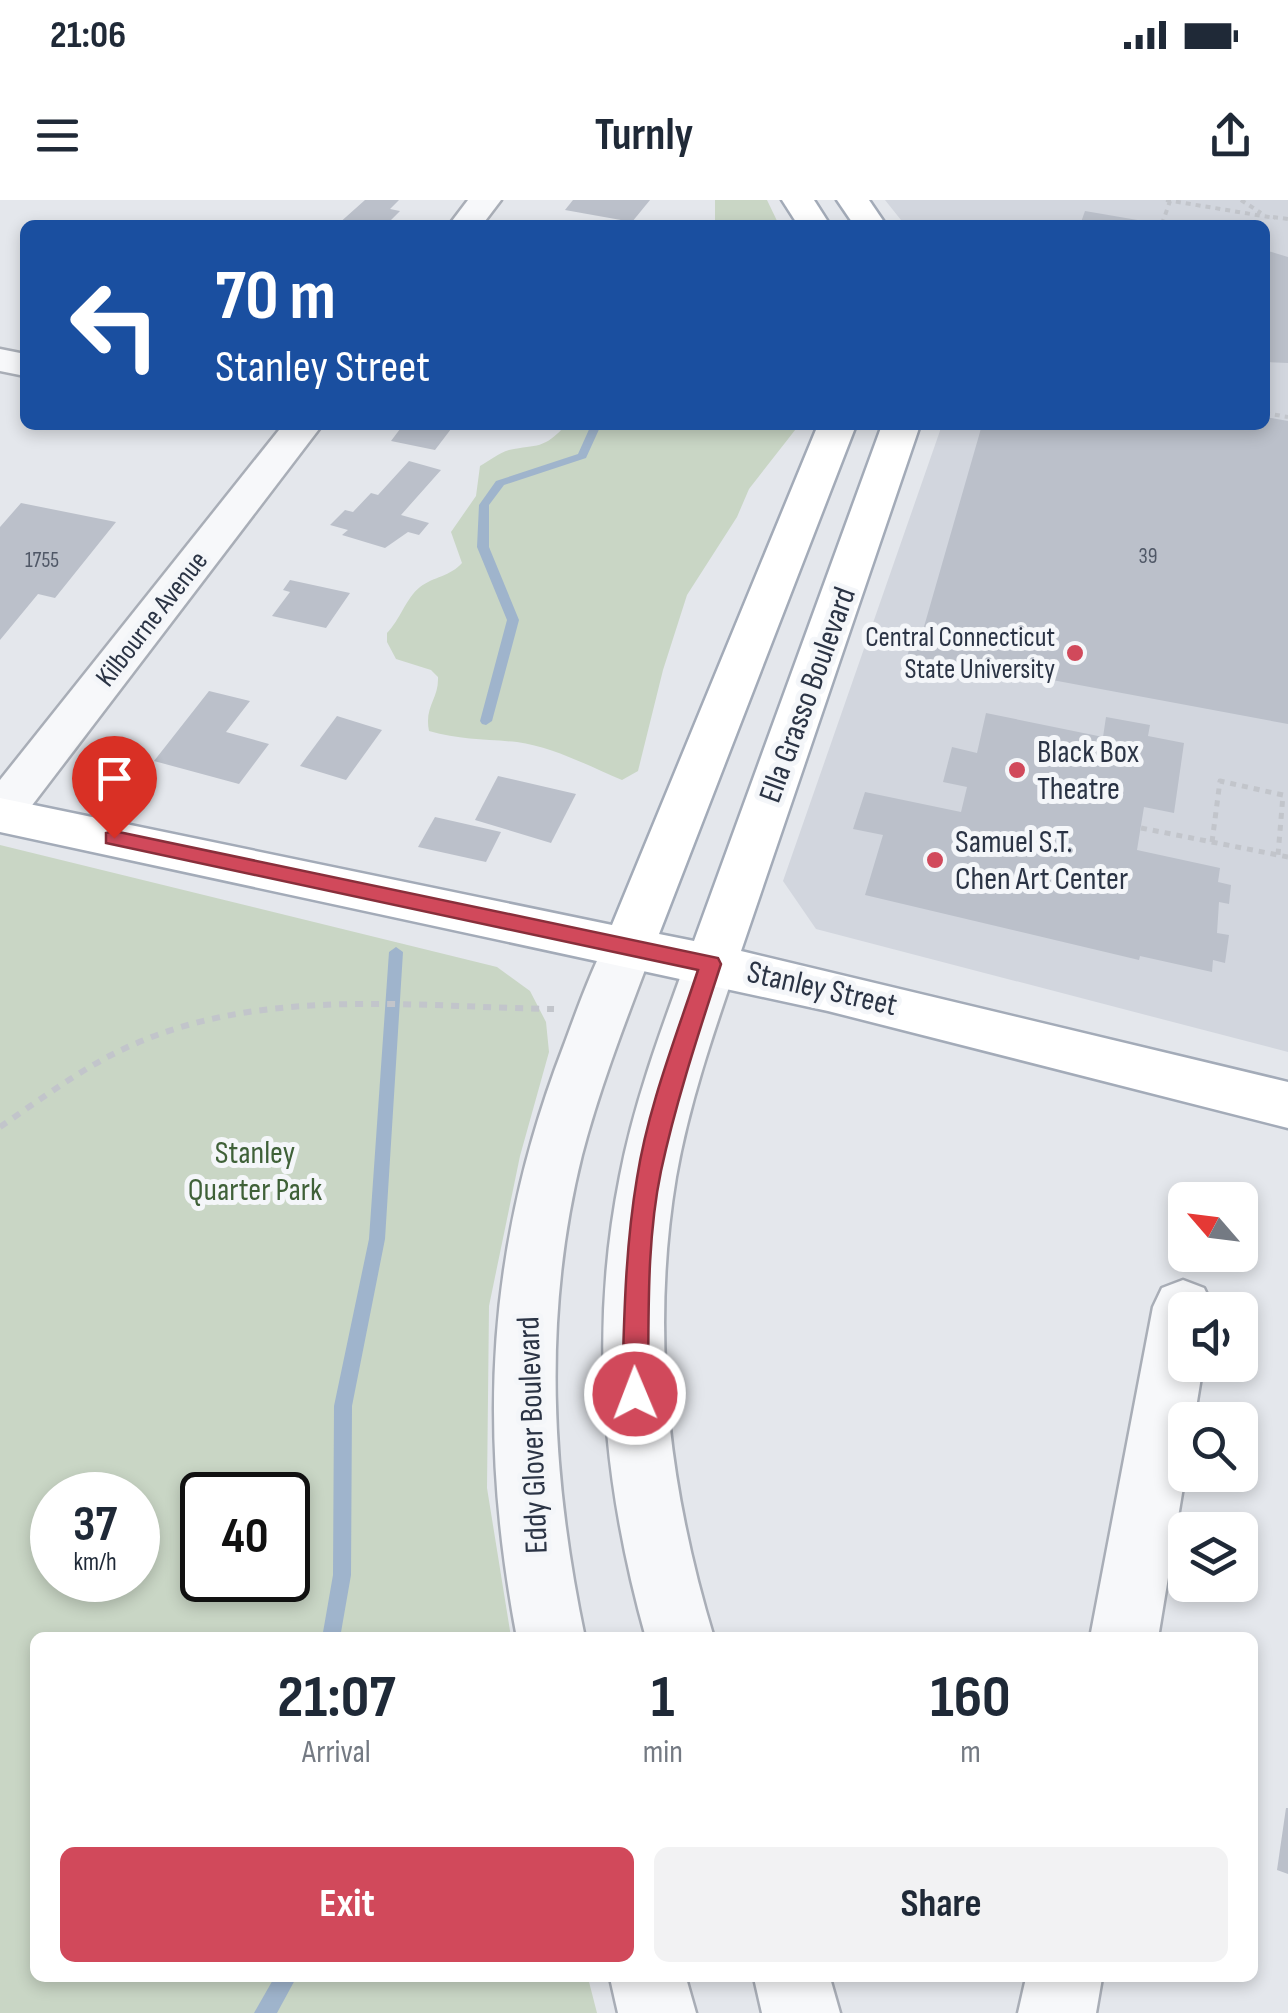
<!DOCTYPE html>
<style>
:root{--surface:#fff;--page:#f2f2f3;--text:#1f2937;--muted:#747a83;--accent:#d1495b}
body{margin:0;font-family:"Sofia Sans Condensed",sans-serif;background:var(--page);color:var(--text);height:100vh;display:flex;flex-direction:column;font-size:38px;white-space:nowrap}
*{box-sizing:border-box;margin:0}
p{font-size:32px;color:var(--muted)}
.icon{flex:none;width:55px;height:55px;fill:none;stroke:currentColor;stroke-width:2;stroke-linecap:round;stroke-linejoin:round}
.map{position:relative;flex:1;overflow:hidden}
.drawer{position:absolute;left:30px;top:1432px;width:1228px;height:350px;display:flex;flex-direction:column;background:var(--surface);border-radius:15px;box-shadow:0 5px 15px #0003}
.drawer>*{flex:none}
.banner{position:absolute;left:20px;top:20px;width:1250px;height:210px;border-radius:15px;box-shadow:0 5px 15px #0003;background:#1a4fa0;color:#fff;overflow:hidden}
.needle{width:65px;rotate:298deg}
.tools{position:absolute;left:1168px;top:982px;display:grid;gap:20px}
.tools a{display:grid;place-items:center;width:90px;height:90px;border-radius:15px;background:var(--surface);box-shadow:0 5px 15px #0003;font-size:50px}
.speed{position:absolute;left:30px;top:1272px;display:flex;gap:20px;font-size:50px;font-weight:700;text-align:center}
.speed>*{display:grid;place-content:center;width:130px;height:130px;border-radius:50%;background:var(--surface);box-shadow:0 5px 15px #0003;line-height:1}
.speed small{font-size:25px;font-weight:400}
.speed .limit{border:5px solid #111;border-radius:15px;background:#fff;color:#111}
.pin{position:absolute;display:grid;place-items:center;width:85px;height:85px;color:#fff;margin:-102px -42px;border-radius:50% 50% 50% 0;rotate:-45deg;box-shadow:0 0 10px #0007}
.pin .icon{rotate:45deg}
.me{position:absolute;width:110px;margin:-55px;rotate:359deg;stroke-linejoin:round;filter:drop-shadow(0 0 8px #0008)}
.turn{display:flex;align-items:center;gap:35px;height:210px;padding:0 30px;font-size:45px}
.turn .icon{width:130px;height:130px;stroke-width:2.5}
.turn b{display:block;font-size:70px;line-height:85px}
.eta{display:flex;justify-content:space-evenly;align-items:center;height:170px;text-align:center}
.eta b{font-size:60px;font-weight:700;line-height:70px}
.action{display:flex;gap:20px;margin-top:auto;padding:20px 30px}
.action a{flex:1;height:115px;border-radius:15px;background:var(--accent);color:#fff;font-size:40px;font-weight:700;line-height:115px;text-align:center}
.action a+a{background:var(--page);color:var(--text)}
.status{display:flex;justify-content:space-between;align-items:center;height:70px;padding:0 50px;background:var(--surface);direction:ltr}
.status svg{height:28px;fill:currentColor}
header{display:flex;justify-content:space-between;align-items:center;height:130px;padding:0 30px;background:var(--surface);font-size:45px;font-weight:700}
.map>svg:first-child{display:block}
</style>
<div class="status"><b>21:06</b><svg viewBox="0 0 49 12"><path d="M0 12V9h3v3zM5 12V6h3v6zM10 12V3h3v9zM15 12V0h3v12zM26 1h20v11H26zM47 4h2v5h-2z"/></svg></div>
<header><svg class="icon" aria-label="menu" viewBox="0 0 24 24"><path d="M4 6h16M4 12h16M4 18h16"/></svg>Turnly<svg class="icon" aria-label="share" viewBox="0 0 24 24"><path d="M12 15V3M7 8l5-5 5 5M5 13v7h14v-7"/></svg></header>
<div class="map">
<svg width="1288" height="1813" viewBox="0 0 1288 1813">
<rect width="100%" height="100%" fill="#e4e7ec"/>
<polygon fill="#d2d6de" points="885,0 1288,0 1288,852 816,729 783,681 942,225 1265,225 1265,25 905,25"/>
<g fill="#c9d6c5" fill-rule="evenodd">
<polygon points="715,0 767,0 779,25 715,25"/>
<path d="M566 225H799L749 289 737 317 687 395 663 470 638 571 622 580C589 566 553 547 517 542 486 539 460 540 429 531 424 507 439 499 438 477L431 470 396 459 387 442V433C400 420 406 398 420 387 433 377 451 376 462 363L451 332 476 296 480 266C489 261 499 253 509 250 538 244 543 250 566 225Z"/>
<path d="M0 645 497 767 530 791 546 822 549 852 520 956 489 1106 487 1288 511 1437 35 1438V1778H588L597 1813H0ZM52 1295H138V1380H52ZM202 1295H288V1380H202Z"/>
</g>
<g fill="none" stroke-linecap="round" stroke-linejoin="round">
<g fill="#9fb4cc" fill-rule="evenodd">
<polygon points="591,225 601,225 586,258 504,285 489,305 489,347 519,420 492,521 486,525 482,524 480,521 507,420 477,347 479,305 496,281 578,254"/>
<polygon points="396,747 403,752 385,1039 352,1206 351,1375 340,1438 322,1438 333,1375 334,1206 369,1039 389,752"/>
<polygon points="274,1778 296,1778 277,1813 254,1813"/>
</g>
</g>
<g fill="#bbc0ca">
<polygon points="365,0 399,0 390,9 400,11 386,25 337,25"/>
<polygon points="573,0 650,0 632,22 565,10"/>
<polygon points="1085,11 1155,23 1155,25 1080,25"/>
<polygon points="1265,50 1288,57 1288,163 1265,162"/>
<polygon points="1265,217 1288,221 1288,524 967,464 962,481 903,469 909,450 917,451 982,225 1265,225"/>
<polygon points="403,225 454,225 435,250 391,241"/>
<polygon points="409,261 441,270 401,315 429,323 419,335 408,332 385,348 342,335 348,330 330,325 345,310 353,312 371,293 378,295"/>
<polygon points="21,303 116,322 55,398 38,394 0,440 0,327"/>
<polygon points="290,380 350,393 326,428 272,416 290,392 283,390"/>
<polygon points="209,491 250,501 226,532 269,544 239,584 154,561"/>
<polygon points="986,513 1103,537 1106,517 1150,525 1148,536 1184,543 1174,613 1144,607 1137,650 1220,668 1218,682 1231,685 1229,704 1219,702 1217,733 1229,735 1225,763 1213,760 1212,772 1140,756 1139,760 865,695 883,635 853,629 865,592 961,612 967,587 943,582 952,547 977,553"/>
<polygon points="337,516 382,530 346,580 300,566"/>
<polygon points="498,576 576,594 551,643 475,620"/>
<polygon points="435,617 501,632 486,662 418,647"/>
<polygon points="1286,1608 1288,1608 1288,1674 1277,1670"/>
</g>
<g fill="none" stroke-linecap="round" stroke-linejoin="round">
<g stroke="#a9aeb7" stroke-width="5">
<g id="minor">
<polygon points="468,0 501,0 482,25 449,25"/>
<polygon points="0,149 25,154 25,176 0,171"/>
<polygon points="283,225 322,225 17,625 0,630 0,580"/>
<path d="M629 726 647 732 654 746C628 815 601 883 582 955 542 1115 551 1277 585 1438H517C477 1228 487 1044 564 845 578 807 592 768 611 732Z"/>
<path d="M711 744 729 750 737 764C713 834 689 904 676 977 650 1133 668 1287 714 1438H646C603 1286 589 1131 620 976 634 903 660 833 685 764L693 750Z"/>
<polygon points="1183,1080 1204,1088 1213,1107 1185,1110 1185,1165 1203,1165 1194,1220 1185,1220 1185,1275 1158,1438 1090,1438 1153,1107 1162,1088"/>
<polygon points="610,1778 686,1778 696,1813 618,1813"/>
<polygon points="754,1778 830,1778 840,1813 762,1813"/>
<polygon points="1026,1778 1102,1778 1096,1813 1018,1813"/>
</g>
</g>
<g stroke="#a3abb8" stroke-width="5">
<g id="major">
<polygon points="782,0 814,0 830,25 798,25"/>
<polygon points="837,0 869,0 886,25 854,25"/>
<polygon points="818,225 856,225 659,734 694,741 882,225 920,225 741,751 1288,882 1288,928 828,811 0,632 0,598 612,725"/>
</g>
</g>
<g stroke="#c2c5cb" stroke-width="4" stroke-dasharray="5 5" stroke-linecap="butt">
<polyline points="1166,0 1275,18"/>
<polyline points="1241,0 1261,13"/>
<polyline points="1273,17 1288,19"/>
<polyline points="1162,24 1170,1"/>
<polyline points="1265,213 1288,217"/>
</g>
<g stroke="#c2c5cb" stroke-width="5" stroke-dasharray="6 6" stroke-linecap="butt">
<polyline points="1141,628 1288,657"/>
<polyline points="1212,642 1220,581 1283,595 1278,655"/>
</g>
<path stroke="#c2c5cb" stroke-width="6" stroke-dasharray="8 8" stroke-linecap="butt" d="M0 927C44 897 87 864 137 843 267 787 417 807 554 809"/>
<use href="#minor" fill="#f7f8fa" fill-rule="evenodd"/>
<use href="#major" fill="#fff" fill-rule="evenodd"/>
</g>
<path fill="#d1495b" stroke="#882f3b" stroke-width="2.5" d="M114 631 718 758 721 764C699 832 676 901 661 971 646 1043 649 1120 648 1194L644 1202 635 1206 626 1202 622 1194C624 1121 625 1049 637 978 648 907 676 837 698 770L106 643V633Z"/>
<g fill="#d1495b" stroke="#f4f6f9" stroke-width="4">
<circle cx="1075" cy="453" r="10"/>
<circle cx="1017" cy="570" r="10"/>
<circle cx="935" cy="660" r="10"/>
</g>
<g text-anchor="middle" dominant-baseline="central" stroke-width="10" stroke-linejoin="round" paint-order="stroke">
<g font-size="22" fill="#4f5766">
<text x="1148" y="356">39</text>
<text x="42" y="360">1755</text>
</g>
<g font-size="28" fill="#2b3445" stroke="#f4f6f9">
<text transform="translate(152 419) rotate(-52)">Kilbourne Avenue</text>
</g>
<g font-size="28" fill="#2b3445" stroke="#f4f6f9" text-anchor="end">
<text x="1055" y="437">Central Connecticut<tspan x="1055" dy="32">State University</tspan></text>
</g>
<g font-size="32" fill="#2b3445" stroke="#f4f6f9">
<text transform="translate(808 495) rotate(-70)">Ella Grasso Boulevard</text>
<text transform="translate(822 789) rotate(13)">Stanley Street</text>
<text transform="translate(533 1235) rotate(-92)">Eddy Glover Boulevard</text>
</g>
<g font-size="32" fill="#2b3445" stroke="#f4f6f9" text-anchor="start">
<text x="1037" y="552">Black Box<tspan x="1037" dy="37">Theatre</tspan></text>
<text x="955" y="642">Samuel S.T.<tspan x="955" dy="37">Chen Art Center</tspan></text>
</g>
<g font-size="32" fill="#3f6138" stroke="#f4f6f9">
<text x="255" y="953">Stanley<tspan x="255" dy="37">Quarter Park</tspan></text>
</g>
</g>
</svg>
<div class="tools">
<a><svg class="needle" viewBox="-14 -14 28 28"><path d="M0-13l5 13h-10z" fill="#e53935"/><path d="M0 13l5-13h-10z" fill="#747a83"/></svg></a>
<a><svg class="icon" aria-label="sound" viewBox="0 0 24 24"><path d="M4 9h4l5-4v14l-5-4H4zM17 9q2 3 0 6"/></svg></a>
<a><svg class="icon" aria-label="search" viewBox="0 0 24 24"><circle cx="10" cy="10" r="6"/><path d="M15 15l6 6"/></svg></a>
<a><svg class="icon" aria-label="layers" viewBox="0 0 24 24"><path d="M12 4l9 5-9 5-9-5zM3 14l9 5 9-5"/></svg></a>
</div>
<div class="speed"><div>37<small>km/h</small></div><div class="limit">40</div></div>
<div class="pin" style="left:114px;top:638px;background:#d93025"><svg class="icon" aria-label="arrive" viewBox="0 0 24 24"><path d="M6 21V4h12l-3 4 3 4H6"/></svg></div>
<svg class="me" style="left:635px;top:1194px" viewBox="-20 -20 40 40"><circle r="17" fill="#d1495b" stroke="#fff" stroke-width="3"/><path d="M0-11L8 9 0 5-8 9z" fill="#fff"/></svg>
<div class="banner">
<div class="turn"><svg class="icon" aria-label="left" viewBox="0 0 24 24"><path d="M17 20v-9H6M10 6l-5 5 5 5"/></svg><div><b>70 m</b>Stanley Street</div></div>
</div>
<section class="drawer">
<div class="eta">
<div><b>21:07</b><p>Arrival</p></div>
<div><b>1</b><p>min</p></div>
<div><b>160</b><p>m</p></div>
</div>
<div class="action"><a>Exit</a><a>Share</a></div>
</section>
</div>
